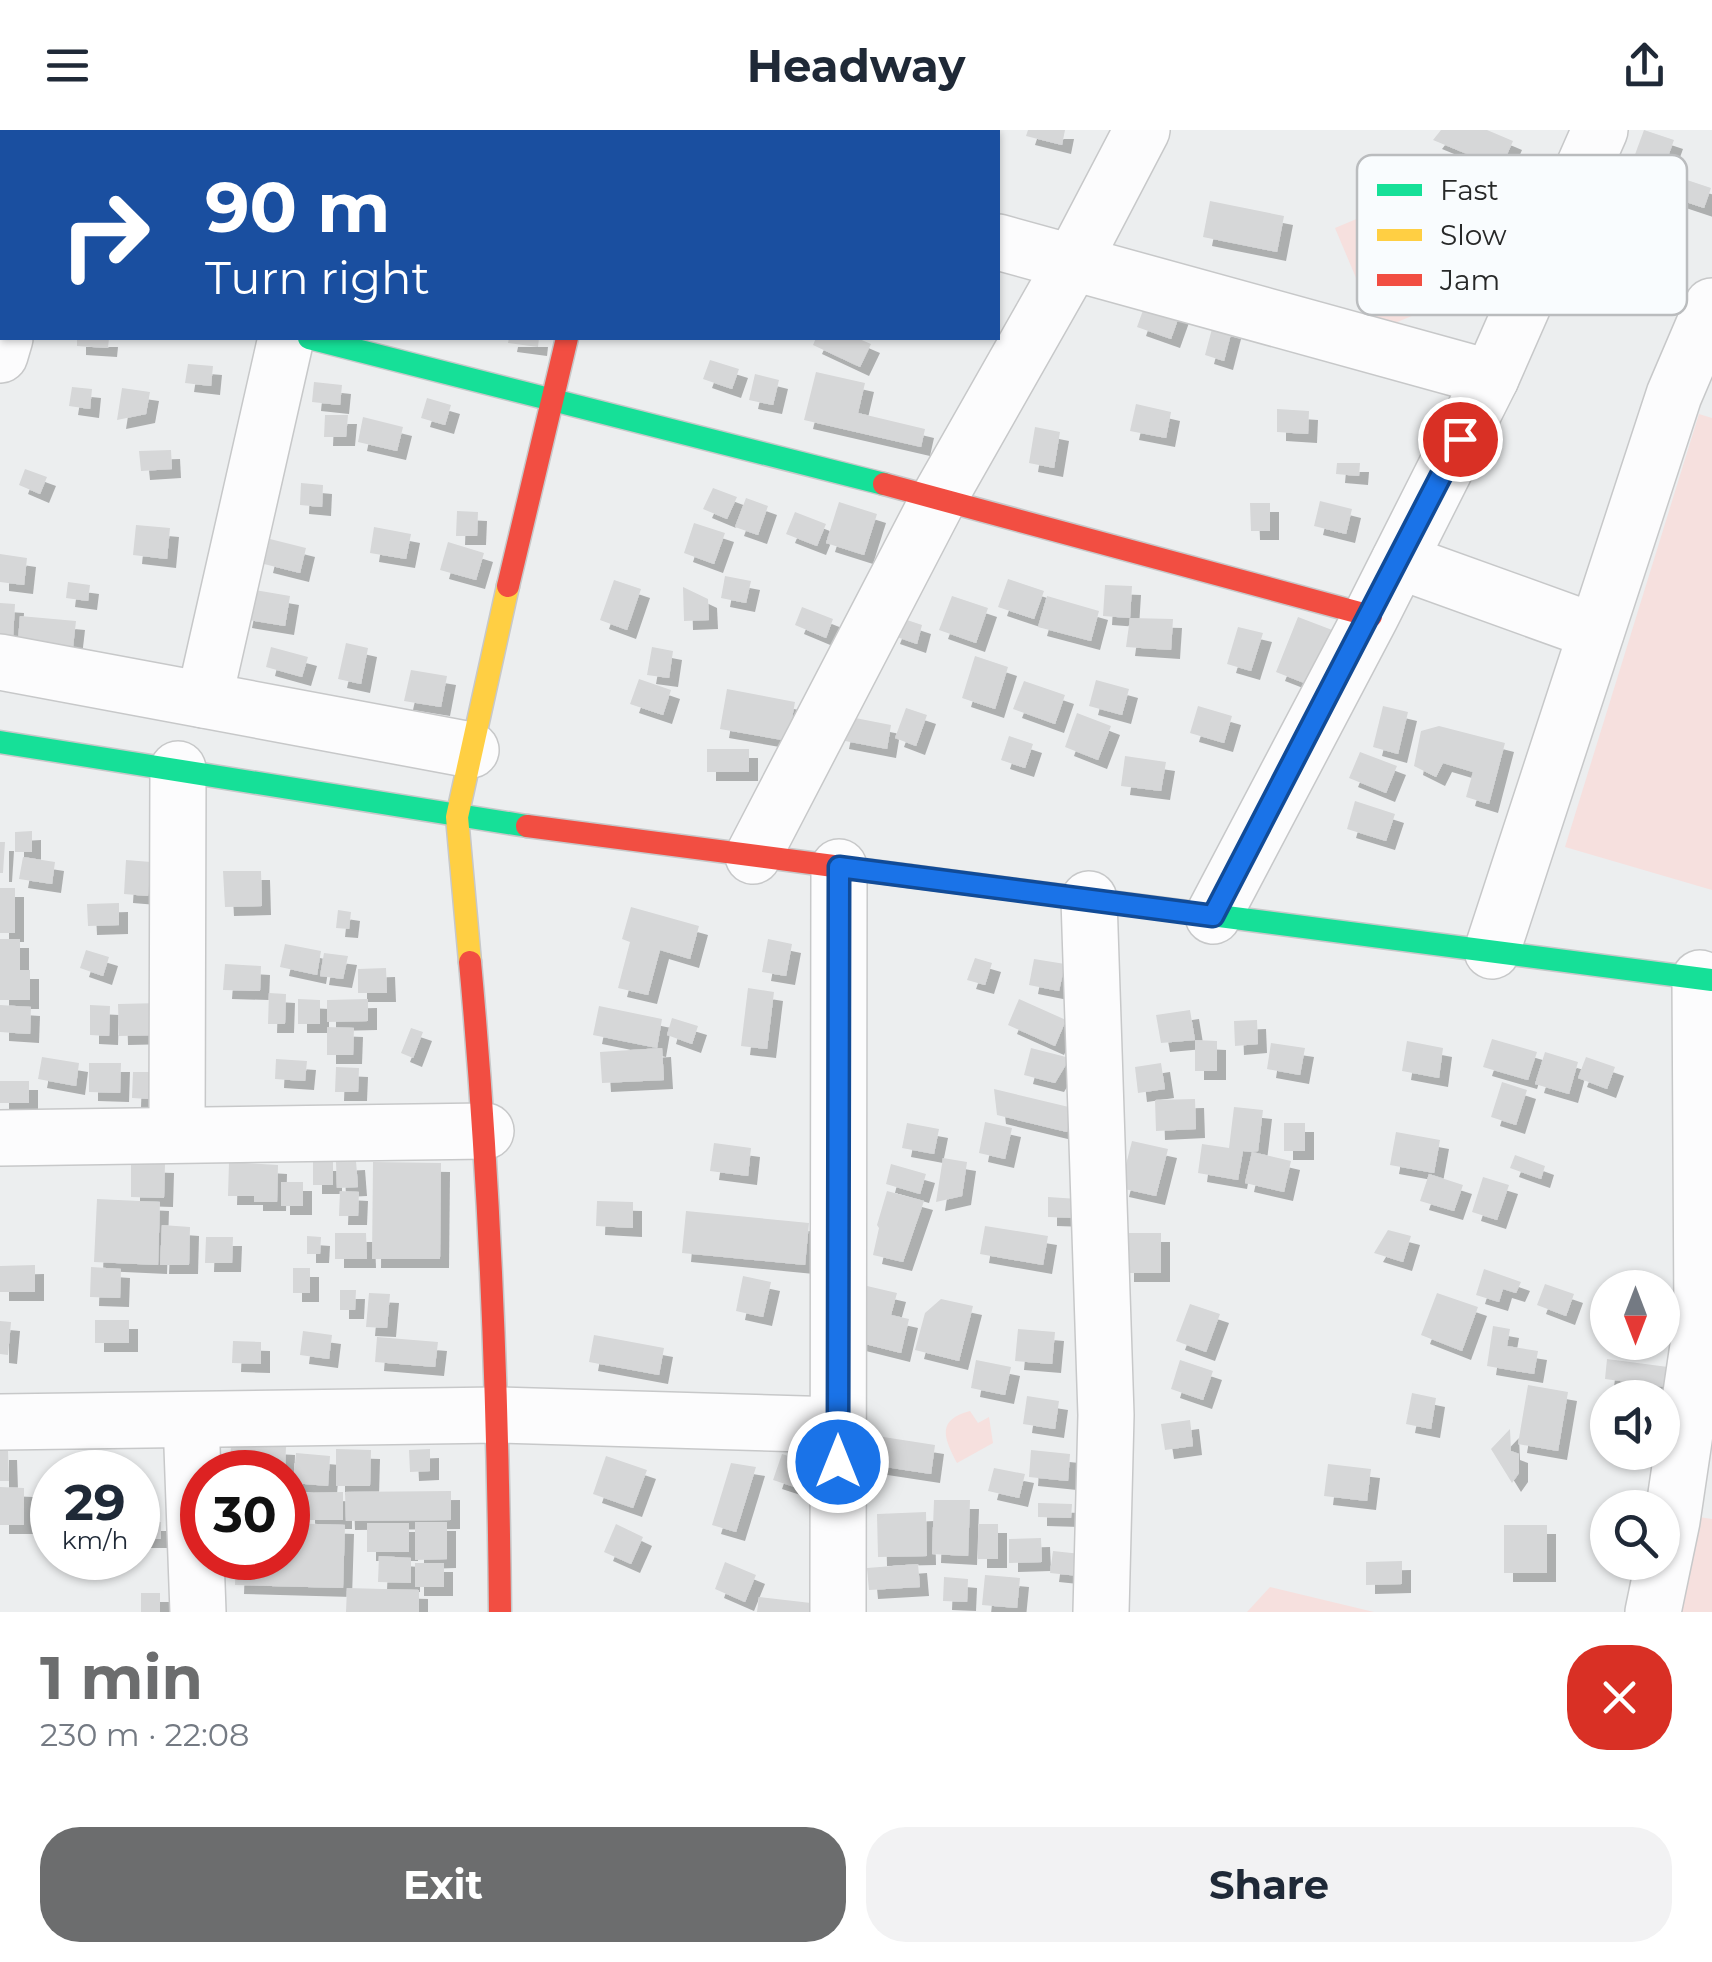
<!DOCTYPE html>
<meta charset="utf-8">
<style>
:root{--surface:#fff;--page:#f2f2f3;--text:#1f2937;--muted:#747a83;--accent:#6c6d6e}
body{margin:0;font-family:Montserrat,sans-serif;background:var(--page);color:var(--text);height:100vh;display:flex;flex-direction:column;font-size:38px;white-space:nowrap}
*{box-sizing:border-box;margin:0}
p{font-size:32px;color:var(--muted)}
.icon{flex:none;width:55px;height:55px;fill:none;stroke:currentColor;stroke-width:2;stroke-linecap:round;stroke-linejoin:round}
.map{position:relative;height:1482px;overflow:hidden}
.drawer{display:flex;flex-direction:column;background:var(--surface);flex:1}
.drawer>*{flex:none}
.hud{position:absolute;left:0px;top:0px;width:1000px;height:210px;box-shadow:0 2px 8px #0004;background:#1a4fa0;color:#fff;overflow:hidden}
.needle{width:65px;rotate:180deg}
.tools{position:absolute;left:1590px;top:1140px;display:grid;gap:20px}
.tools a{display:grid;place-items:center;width:90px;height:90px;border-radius:50%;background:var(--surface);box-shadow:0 2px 8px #0004;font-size:50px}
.speed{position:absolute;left:30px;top:1320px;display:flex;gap:20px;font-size:50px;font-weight:700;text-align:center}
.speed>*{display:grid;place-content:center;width:130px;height:130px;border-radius:50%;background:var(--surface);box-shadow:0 2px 8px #0004;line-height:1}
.speed small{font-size:25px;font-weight:400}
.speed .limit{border:15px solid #d22;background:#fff;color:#111}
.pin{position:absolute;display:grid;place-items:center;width:85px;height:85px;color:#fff;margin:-42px;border:5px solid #fff;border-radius:50%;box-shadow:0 2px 10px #0007}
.me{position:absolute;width:110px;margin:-55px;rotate:0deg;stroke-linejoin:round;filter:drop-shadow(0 0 8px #0008)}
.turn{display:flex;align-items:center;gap:35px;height:210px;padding:0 40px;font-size:45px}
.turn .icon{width:130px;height:130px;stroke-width:2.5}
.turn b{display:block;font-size:70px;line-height:85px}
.round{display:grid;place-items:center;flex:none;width:105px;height:105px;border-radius:40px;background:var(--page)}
.summary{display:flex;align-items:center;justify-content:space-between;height:170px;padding:0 40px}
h1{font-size:60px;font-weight:700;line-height:75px;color:var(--accent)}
.cta{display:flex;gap:20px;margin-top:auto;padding:20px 40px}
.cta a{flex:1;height:115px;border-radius:40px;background:var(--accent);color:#fff;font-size:40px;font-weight:700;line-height:115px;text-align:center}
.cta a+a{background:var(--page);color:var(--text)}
header{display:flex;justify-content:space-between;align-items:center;height:130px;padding:0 40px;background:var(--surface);font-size:45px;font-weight:700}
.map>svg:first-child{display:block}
</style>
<header><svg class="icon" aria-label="menu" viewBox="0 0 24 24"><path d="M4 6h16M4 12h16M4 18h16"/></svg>Headway<svg class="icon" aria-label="share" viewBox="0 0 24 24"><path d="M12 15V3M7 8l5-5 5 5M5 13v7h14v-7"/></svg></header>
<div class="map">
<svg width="1712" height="1482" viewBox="0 0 1712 1482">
<defs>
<filter id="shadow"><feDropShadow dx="9" dy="9" stdDeviation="0" flood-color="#0004"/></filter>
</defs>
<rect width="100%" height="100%" fill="#eceeef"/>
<g fill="#f6e0de">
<polygon points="1416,64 1460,166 1378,200 1335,98"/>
<polygon points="1699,284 1712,288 1712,760 1565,717"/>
<path d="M970 1281 978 1293 989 1287 993 1313 957 1333C944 1308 936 1290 970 1281Z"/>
<polygon points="1699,1387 1712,1389 1712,1482 1681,1482"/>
<polygon points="1270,1457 1374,1482 1247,1482"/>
</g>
<g fill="#d6d7d8" filter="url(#shadow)">
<polygon points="1028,0 1065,0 1062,15 1026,6"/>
<polygon points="1441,0 1487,0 1513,11 1501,38 1433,10"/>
<polygon points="1644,0 1674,10 1656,60 1622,60"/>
<polygon points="1684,49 1711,58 1704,78 1677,69"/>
<polygon points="1210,71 1284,86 1277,122 1203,107"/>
<polygon points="1147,169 1181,181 1171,209 1137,197"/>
<polygon points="1213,195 1232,200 1224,231 1205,225"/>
<polygon points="77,208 109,208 108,218 77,216"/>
<polygon points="509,208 539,208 538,217 508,213"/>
<polygon points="816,208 857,208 871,214 860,237 813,215"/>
<polygon points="710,230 739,239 732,259 703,249"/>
<polygon points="188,234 213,236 211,256 185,253"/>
<polygon points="816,242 865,253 858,283 925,299 921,317 804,290"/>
<polygon points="755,244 779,250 773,275 749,270"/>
<polygon points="314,252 342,255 340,275 312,272"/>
<polygon points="72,257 92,259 90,279 69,276"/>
<polygon points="122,258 150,262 146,284 117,290"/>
<polygon points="427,268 451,275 445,295 421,288"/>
<polygon points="1136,274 1171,282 1166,308 1130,301"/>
<polygon points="1277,279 1309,281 1308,304 1277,302"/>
<polygon points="325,285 348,285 346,307 324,307"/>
<polygon points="363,287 403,297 397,321 358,312"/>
<polygon points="1035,297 1060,302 1054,338 1029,333"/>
<polygon points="171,320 172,339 141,341 139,321"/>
<polygon points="1337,333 1360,333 1359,346 1336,344"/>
<polygon points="25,339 47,347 40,364 19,355"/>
<polygon points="301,353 323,355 322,377 300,375"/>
<polygon points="713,358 737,367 727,389 703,379"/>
<polygon points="746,368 768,376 758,405 735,397"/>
<polygon points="1320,371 1352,379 1346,404 1314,396"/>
<polygon points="839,372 877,384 864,425 826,413"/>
<polygon points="1250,373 1270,373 1270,401 1251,401"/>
<polygon points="457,381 478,382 477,406 456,406"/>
<polygon points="795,382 826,394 817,416 786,404"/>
<polygon points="694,393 725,403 714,434 684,423"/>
<polygon points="136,395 170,398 167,429 133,425"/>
<polygon points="374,397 411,404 406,429 370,423"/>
<polygon points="270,409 306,418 300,443 264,434"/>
<polygon points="448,412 484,423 476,450 440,440"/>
<polygon points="0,424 27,428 24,455 0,452"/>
<polygon points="725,446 751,451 746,473 721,468"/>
<polygon points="1008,449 1044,461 1034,489 998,477"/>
<polygon points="614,450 641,459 627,500 600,490"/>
<polygon points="68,452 90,455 88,471 66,468"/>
<polygon points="1105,455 1132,456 1130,488 1103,486"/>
<polygon points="683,457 708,469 709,490 684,491"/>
<polygon points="249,459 290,466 285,496 243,489"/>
<polygon points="952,466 988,478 976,513 939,500"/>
<polygon points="1047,466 1099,481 1091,511 1038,497"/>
<polygon points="0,473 15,474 13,508 0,507"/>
<polygon points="802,477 833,489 826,508 795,495"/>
<polygon points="20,486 76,491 73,517 18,511"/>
<polygon points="898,487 922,495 917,514 891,505"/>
<polygon points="1298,487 1340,503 1317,558 1276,542"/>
<polygon points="1130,488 1173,489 1171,520 1126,517"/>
<polygon points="1238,497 1263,503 1251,541 1227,534"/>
<polygon points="346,513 368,518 361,554 338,549"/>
<polygon points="271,517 308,527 302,547 266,537"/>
<polygon points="652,517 673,521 669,548 647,545"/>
<polygon points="975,526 1008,537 995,579 962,568"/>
<polygon points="411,540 447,546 441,577 404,571"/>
<polygon points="639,549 671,560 663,585 630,574"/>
<polygon points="1096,550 1129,559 1122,585 1089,576"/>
<polygon points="1024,551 1065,565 1055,594 1013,579"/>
<polygon points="727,559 795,572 788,611 720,599"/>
<polygon points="1198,576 1232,586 1224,613 1190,603"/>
<polygon points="1383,576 1408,582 1398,624 1373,617"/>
<polygon points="906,578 927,585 916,616 895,608"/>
<polygon points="1077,583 1111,596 1098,630 1065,617"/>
<polygon points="845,586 891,595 887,619 840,610"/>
<polygon points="1439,596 1505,613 1489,674 1466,667 1473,642 1443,633 1436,647 1414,636 1421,601"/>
<polygon points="1009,606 1033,614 1025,638 1001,630"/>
<rect x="707" y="619" width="42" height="23"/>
<polygon points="1360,622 1397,636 1386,663 1349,648"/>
<polygon points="1125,626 1166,632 1161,661 1121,656"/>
<polygon points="1355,671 1395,684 1386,711 1347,699"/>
<polygon points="32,701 32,722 15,722 15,702"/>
<polygon points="0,712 5,712 3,743 0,743"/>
<polygon points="23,727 55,732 52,754 19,749"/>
<polygon points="126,730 151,732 148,766 124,764"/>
<polygon points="223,741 261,741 262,776 225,777"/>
<rect x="0" y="758" width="15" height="45"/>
<polygon points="119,773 119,795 88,796 87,774"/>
<polygon points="631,777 699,796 690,829 660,820 648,865 618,858 630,812 622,809"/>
<polygon points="338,780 351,782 349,799 336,798"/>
<polygon points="0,809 20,809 20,840 30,840 30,870 0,870"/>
<polygon points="768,809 792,814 786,846 762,842"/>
<polygon points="285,814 321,821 317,845 280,837"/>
<polygon points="86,820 109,827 103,846 80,838"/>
<polygon points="324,823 348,826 343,849 320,846"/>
<polygon points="975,828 992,833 985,855 967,850"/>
<polygon points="1034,829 1065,834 1059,861 1029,855"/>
<polygon points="225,834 261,836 260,861 223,860"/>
<polygon points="386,838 387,863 358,863 358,839"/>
<polygon points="748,858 774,862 767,919 741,916"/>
<polygon points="269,863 286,864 285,894 268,894"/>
<polygon points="298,869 320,870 320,894 298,894"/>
<polygon points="368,869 368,891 327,892 327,870"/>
<polygon points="1019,869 1066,890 1055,916 1008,895"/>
<polygon points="162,873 163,905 119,906 118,874"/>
<polygon points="0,875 31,877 30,904 0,902"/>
<polygon points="90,875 110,876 109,906 90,905"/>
<polygon points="599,876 662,889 657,918 593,905"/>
<polygon points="1190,880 1195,910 1161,913 1156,885"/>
<polygon points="672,888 698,896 692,914 667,905"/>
<polygon points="1257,890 1258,914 1235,916 1234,891"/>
<polygon points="327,897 354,898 353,925 327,925"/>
<polygon points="411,898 423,902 413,928 401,923"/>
<polygon points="1492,909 1537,922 1528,950 1483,937"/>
<polygon points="1195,910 1217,911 1217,941 1195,941"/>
<polygon points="1407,911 1443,918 1439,948 1402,941"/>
<polygon points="1271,913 1305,918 1300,945 1267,939"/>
<polygon points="662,918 664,950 602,953 600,922"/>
<polygon points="1031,918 1070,928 1055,953 1024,945"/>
<polygon points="1545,922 1578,932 1569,964 1535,954"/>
<polygon points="42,927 79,933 76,956 38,949"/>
<polygon points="1586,927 1615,937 1607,959 1578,948"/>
<polygon points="276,929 307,931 305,951 275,949"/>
<polygon points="89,933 121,933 120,963 89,962"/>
<polygon points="1161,933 1165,959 1138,963 1135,937"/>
<polygon points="336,937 359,938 358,962 335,962"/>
<polygon points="133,942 150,942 149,969 132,968"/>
<rect x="0" y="951" width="29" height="22"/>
<polygon points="1502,952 1527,960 1516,995 1491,987"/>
<polygon points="994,959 1073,978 1067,1002 997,985"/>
<polygon points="1195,969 1196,999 1156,1001 1155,970"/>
<polygon points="1234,977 1263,980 1258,1021 1252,1022 1291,1031 1284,1062 1245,1053 1252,1022 1243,1021 1238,1050 1198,1043 1202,1014 1229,1018"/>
<polygon points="985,992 1012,998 1005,1029 979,1023"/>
<polygon points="907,993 939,999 934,1024 902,1018"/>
<rect x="1284" y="993" width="21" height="28"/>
<polygon points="1396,1002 1440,1010 1434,1043 1390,1035"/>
<polygon points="1132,1011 1168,1019 1156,1066 1120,1058"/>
<polygon points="714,1013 751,1018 748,1046 710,1041"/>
<polygon points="1515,1025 1545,1036 1541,1049 1510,1038"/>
<polygon points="943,1028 967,1032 962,1066 936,1072"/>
<polygon points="356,1031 358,1057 337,1058 336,1032"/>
<polygon points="229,1032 278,1035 277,1072 254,1072 254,1066 228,1066"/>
<rect x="313" y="1032" width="20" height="23"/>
<polygon points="373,1032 441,1033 440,1129 372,1129"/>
<polygon points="131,1033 165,1034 164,1068 131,1067"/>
<polygon points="891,1034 926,1044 920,1064 886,1054"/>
<polygon points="1429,1044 1463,1055 1454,1081 1420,1071"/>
<polygon points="1483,1047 1509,1055 1497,1090 1472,1082"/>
<rect x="281" y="1052" width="22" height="24"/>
<polygon points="340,1061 359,1062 358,1086 339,1086"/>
<polygon points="887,1061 924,1071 903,1132 873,1125 879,1098 877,1095"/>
<polygon points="1048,1067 1078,1069 1077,1088 1048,1087"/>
<polygon points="97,1069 160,1072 158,1135 94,1132"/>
<polygon points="597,1071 633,1072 633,1098 596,1096"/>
<polygon points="686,1081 809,1093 805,1135 682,1123"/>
<polygon points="162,1095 190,1097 189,1135 160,1135"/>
<polygon points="985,1096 1048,1106 1043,1135 980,1124"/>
<polygon points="1388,1100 1411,1106 1403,1132 1374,1123"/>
<polygon points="335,1103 366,1103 367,1129 335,1129"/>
<rect x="1125" y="1103" width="36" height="40"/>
<polygon points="307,1106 321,1107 320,1124 307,1124"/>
<polygon points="206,1107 233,1107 232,1133 205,1133"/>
<polygon points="35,1135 35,1162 0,1162 0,1136"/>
<polygon points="91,1137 121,1139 120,1168 90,1167"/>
<rect x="293" y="1138" width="17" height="25"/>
<polygon points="1484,1139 1521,1152 1516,1163 1503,1159 1499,1172 1476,1165"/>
<polygon points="743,1146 771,1152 763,1187 736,1181"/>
<polygon points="1545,1154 1574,1164 1566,1186 1537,1175"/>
<polygon points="867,1156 897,1163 891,1185 909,1189 901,1223 853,1211"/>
<polygon points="340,1160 356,1160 355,1180 340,1180"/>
<polygon points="369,1163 390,1164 387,1198 366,1197"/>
<polygon points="1437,1163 1478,1177 1462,1221 1421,1205"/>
<polygon points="941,1169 973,1176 959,1231 915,1220 925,1183"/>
<polygon points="1190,1174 1220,1184 1206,1222 1176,1211"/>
<rect x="95" y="1190" width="34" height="23"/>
<polygon points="0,1191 11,1192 8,1225 0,1224"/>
<polygon points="1493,1196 1510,1199 1507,1216 1538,1221 1534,1244 1487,1236"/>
<polygon points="1018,1199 1055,1202 1052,1234 1015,1231"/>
<polygon points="303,1201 332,1205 329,1229 300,1225"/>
<polygon points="594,1205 664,1218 659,1245 589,1232"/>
<polygon points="377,1207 438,1212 435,1237 375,1232"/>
<polygon points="233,1211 261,1212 261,1234 232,1233"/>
<polygon points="1607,1229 1668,1237 1665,1257 1605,1249"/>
<polygon points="976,1230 1011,1237 1005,1265 971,1258"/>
<polygon points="1180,1230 1213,1241 1203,1270 1171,1259"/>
<polygon points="1528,1255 1568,1262 1558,1321 1518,1314"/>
<polygon points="1412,1263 1436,1268 1431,1299 1406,1294"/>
<polygon points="1027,1266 1059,1271 1055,1299 1023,1294"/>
<polygon points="1190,1290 1193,1316 1165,1320 1161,1294"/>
<polygon points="1510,1299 1511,1321 1519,1324 1519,1343 1512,1353 1491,1319"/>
<polygon points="877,1306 935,1315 931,1344 872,1335"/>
<polygon points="231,1313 286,1316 285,1342 230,1342"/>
<polygon points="336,1319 371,1320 370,1356 336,1356"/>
<polygon points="430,1319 430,1341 410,1342 409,1320"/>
<polygon points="1031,1320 1070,1324 1068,1351 1029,1347"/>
<polygon points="0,1321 8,1321 9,1351 0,1351"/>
<polygon points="296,1323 330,1326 328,1356 293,1353"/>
<polygon points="782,1324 825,1338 816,1364 773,1350"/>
<polygon points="606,1326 647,1340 633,1378 593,1364"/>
<polygon points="731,1333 756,1337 736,1402 712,1395"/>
<polygon points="1328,1334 1371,1339 1367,1371 1324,1366"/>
<polygon points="994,1338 1025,1344 1019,1368 988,1361"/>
<polygon points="0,1357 24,1358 24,1395 0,1395"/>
<polygon points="451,1361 451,1390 346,1391 345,1362"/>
<polygon points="343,1362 343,1390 306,1390 306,1363"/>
<polygon points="934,1370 970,1370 968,1426 932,1424"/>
<polygon points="1038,1373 1072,1374 1071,1388 1038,1387"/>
<polygon points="926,1382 927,1426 878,1427 877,1384"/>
<rect x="138" y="1392" width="23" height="17"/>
<polygon points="415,1392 447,1392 447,1429 415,1430"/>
<polygon points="288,1393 345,1395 343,1458 235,1455 236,1428 288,1428"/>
<rect x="367" y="1393" width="42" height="29"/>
<polygon points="616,1394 643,1407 631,1434 604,1422"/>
<rect x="978" y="1394" width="20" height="35"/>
<rect x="1504" y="1395" width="43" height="48"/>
<polygon points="1041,1408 1042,1432 1009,1433 1009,1409"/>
<polygon points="1053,1421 1081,1424 1079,1446 1050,1443"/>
<polygon points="379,1426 411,1428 411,1453 378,1452"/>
<polygon points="1402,1431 1402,1454 1366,1455 1366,1432"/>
<polygon points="725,1432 756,1445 745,1472 715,1459"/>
<rect x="415" y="1433" width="29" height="24"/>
<polygon points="918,1434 920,1457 869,1460 867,1438"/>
<polygon points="985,1445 1020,1448 1017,1478 982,1475"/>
<polygon points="944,1447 968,1449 967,1472 943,1471"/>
<polygon points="347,1458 419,1460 419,1482 346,1482"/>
<rect x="141" y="1463" width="19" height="19"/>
<polygon points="759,1467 811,1473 810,1482 757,1482"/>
</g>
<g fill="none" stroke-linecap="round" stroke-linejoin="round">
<g stroke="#c7c8c9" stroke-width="58">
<g id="street">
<polyline points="568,0 579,2"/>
<polyline points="792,2 794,0"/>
<polyline points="998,112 1491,248"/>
<polyline points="0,126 2,127"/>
<polyline points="0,225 5,208"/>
<polyline points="1399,431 1596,502"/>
<polyline points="0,532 471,620"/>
<polyline points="204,570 286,208"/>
<polyline points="753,726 939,368 1073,132 1142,0"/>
<polyline points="1089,769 1106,1285 1101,1482"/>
<polyline points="1213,786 1371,486 1491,248 1600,0"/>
<polyline points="1492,821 1674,265 1712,176"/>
<polyline points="177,1004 178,639"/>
<polyline points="0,1008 486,1001"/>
<polyline points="191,1290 198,1482"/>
<polyline points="0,1292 498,1285 838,1295"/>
<polyline points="838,1482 839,737"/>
<polyline points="1653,1482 1672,1391 1702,1189 1700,848"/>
</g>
</g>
<g stroke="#c7c8c9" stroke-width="25">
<g id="fast">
<polyline points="309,208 884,354"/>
<polyline points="0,612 527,696"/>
<polyline points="910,746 1712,850"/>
</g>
</g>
<g stroke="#c7c8c9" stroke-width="25">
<polyline id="slow" points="470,832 457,687 508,456"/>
</g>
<g stroke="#c7c8c9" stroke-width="25">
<g id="jam">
<polyline points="884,354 1371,486"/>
<polyline points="508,456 567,208"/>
<polyline points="527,696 910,746"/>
<path d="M470 832C490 1049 498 1265 500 1482"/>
</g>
</g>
<use href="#street" stroke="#fcfcfd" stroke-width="55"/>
<use href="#fast" stroke="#16e098" stroke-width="22"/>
<use href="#slow" stroke="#ffcf43" stroke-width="22"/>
<use href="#jam" stroke="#f24e42" stroke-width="22"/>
</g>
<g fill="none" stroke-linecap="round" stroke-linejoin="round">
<g stroke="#114b97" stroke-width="25">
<polyline id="route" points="838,1332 839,737 1213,786 1460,309"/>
</g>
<use href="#route" stroke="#1a73e8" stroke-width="18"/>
</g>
<rect x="1357" y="25" width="330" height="160" rx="15" fill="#f9fcfe" stroke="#babcbe" stroke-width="2.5"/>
<rect x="1377" y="54" width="45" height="12" fill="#16e098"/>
<rect x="1377" y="99" width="45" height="12" fill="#ffcf43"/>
<rect x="1377" y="144" width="45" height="12" fill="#f24e42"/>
<g font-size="28" fill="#272828">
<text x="1440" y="70">Fast</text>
<text x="1440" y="115">Slow</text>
<text x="1440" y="160">Jam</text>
</g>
</svg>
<div class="tools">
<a><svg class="needle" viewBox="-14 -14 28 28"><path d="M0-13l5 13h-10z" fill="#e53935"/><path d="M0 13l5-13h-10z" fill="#747a83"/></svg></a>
<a><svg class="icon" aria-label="sound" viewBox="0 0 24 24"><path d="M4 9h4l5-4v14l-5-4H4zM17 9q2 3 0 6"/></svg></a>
<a><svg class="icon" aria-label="search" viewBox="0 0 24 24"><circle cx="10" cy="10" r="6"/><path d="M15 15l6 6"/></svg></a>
</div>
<div class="speed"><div>29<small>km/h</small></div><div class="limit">30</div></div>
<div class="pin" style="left:1460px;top:309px;background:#d93025"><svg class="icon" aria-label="arrive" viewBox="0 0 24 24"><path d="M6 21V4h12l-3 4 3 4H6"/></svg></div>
<svg class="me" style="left:838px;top:1332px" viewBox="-20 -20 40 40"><circle r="17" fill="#1a73e8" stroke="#fff" stroke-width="3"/><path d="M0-11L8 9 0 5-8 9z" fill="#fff"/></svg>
<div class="hud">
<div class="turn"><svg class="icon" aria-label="right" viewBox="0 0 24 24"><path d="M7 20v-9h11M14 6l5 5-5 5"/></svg><div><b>90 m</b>Turn right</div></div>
</div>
</div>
<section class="drawer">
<div class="summary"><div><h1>1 min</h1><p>230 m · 22:08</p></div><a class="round" style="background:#d93025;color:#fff"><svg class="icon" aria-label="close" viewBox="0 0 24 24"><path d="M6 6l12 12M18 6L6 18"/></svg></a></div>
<div class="cta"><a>Exit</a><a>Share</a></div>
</section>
